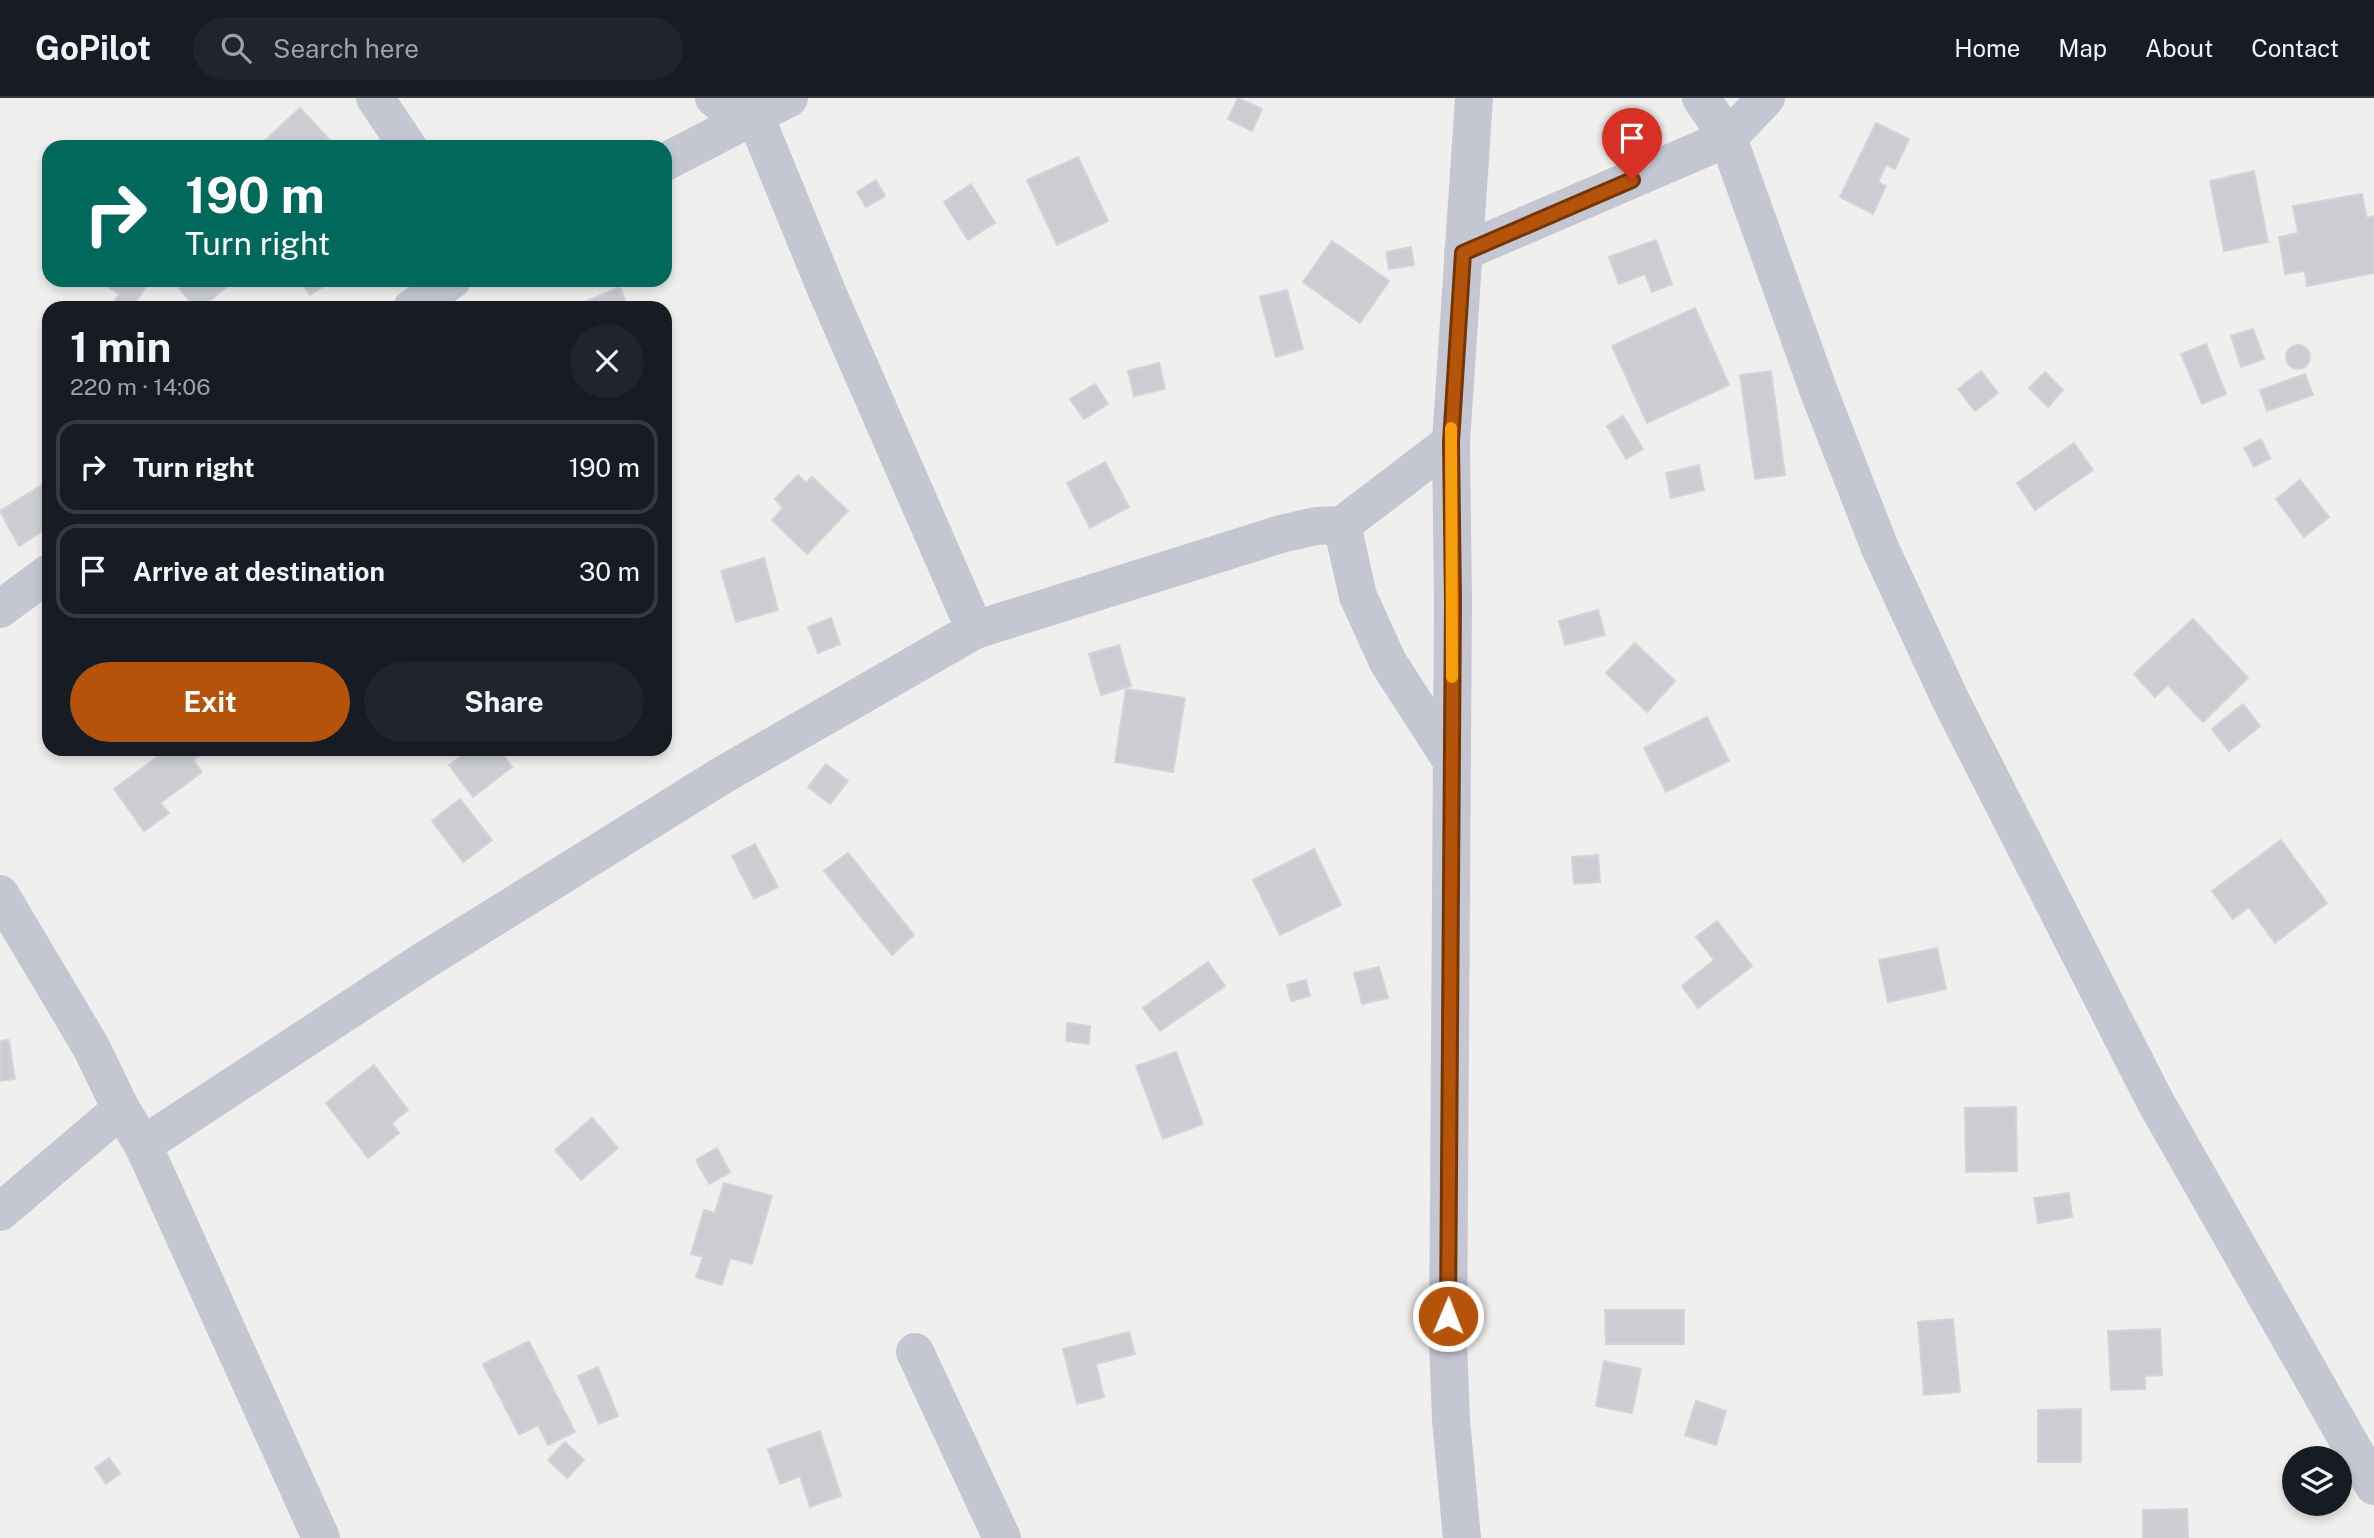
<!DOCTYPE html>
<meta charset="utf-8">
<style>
:root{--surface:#171b24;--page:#20242c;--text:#f1f3f6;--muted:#9ea1a6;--line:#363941;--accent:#b45309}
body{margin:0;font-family:"Public Sans",sans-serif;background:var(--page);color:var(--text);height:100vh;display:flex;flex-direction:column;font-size:26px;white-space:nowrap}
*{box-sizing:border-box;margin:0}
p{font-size:23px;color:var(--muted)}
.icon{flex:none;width:38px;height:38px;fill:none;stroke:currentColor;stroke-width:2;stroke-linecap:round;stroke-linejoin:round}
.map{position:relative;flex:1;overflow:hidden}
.details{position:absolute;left:42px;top:203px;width:630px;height:455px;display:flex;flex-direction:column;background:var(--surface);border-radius:21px;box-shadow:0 4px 10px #0003}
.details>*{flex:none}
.banner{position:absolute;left:42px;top:42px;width:630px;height:147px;border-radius:21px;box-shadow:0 4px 10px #0003;background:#00695c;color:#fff;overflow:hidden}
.buttons{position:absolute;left:2282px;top:1348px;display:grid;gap:14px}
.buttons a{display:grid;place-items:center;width:70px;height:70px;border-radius:50%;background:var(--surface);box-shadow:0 4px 10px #0003;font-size:35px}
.pin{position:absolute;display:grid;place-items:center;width:60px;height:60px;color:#fff;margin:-72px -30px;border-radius:50% 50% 50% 0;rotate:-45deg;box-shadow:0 0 7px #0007}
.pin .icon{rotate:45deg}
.me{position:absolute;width:77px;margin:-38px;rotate:1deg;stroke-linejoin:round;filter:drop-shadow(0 0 5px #0008)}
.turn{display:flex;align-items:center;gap:24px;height:147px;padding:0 28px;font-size:32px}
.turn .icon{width:91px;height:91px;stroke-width:2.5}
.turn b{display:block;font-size:49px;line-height:60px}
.round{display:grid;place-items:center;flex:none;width:74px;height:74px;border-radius:37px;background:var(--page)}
.headline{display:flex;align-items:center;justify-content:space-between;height:119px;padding:0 28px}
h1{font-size:42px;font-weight:700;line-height:52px}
.button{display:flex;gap:14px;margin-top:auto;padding:14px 28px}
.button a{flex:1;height:80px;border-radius:42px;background:var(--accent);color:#fff;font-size:28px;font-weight:700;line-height:80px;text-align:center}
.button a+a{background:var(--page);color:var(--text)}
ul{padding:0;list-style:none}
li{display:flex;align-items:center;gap:21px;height:94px;margin:0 14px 10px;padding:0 14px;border:4px solid var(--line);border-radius:21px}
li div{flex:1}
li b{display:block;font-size:26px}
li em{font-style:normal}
header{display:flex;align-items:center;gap:42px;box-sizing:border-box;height:98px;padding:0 35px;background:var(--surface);border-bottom:2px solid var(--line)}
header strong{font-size:33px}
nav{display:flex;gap:38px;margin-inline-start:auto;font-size:24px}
.search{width:490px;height:63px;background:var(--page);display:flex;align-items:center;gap:18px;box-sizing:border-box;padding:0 24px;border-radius:38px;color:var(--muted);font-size:26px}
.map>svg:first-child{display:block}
</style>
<header>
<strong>GoPilot</strong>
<div class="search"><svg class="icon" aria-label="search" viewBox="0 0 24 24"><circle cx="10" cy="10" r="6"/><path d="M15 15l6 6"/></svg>Search here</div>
<nav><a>Home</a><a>Map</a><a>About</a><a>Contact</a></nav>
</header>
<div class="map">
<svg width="2374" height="1440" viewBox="0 0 2374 1440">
<rect width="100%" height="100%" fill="#f1efee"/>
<g fill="#cccdd2" stroke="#d3d3d9" stroke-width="2">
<polygon points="1238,0 1262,11 1252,33 1228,21"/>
<polygon points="300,10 336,49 258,49"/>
<polygon points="1876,25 1909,41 1895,71 1886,67 1878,84 1886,88 1873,116 1840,99"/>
<polygon points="1078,59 1108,123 1057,147 1027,82"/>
<polygon points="2254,73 2268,144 2224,153 2210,83"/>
<polygon points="876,82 885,98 866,109 857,94"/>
<polygon points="971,86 995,125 968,142 944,104"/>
<polygon points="2362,96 2367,120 2374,118 2374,175 2307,188 2305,173 2285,176 2279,139 2298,135 2293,108"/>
<polygon points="1656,142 1672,186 1652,194 1645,176 1619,186 1609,159"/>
<polygon points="1332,143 1389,183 1360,225 1303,184"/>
<polygon points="1411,149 1414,167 1389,171 1386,154"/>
<polygon points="113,182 150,182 135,205 143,210 110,210 119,196 108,189"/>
<polygon points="172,182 234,182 202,210 196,210"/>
<polygon points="300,182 322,182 325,187 310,197"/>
<polygon points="620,189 628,210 570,210"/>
<polygon points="1287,192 1303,251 1276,259 1260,199"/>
<polygon points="1695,210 1729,287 1647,325 1612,248"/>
<polygon points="2253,231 2264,261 2241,269 2231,238"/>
<polygon points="2206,246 2226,296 2202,306 2181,256"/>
<circle cx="2298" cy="259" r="12"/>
<polygon points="1159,265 1165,291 1134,298 1128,273"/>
<polygon points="1771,273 1785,377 1755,381 1740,277"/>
<polygon points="1981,273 1998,295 1975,313 1958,291"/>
<polygon points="2045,274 2063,292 2048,309 2029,290"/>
<polygon points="2305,276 2313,297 2267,313 2260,292"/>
<polygon points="1095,286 1108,306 1084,321 1070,301"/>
<polygon points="1623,318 1643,351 1626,361 1607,328"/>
<polygon points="2261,341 2270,360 2254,369 2244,350"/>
<polygon points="2074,345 2093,372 2035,412 2017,385"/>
<polygon points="1105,364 1129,409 1090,430 1067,385"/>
<polygon points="1699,367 1704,392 1671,400 1666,375"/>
<polygon points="798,377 806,385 812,379 848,413 807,456 772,422 783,410 775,401"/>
<polygon points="2300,382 2329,419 2304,439 2276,401"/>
<polygon points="48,383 49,429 19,448 0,413"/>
<polygon points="764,460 778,512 736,524 721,473"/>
<polygon points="1598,512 1605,537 1565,547 1559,523"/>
<polygon points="831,520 840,546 818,555 808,529"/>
<polygon points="2193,521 2248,580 2203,624 2168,587 2155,599 2134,576"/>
<polygon points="1635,545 1675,583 1647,614 1606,575"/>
<polygon points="1119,547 1131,588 1101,597 1089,556"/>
<polygon points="1126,591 1185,600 1173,674 1115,664"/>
<polygon points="2243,606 2260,628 2229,653 2212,631"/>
<polygon points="1707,619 1729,663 1666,694 1644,650"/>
<polygon points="168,651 208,651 193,662 202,674 160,705 169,715 144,733 114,691"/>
<polygon points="471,651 499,651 512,669 473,699 449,667"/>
<polygon points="826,666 848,683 830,706 808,689"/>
<polygon points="460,701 492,742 463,764 432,723"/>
<polygon points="2281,742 2327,805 2275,845 2249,809 2233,821 2212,793"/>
<polygon points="755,746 778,789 754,801 732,758"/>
<polygon points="1314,751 1341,807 1280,837 1253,782"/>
<polygon points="848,755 914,837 892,857 824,773"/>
<polygon points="1598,757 1600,784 1574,786 1572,759"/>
<polygon points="1717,823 1752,868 1698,910 1682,888 1714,862 1696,839"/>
<polygon points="1937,850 1946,891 1888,904 1879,862"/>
<polygon points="1208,864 1225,888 1160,933 1143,910"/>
<polygon points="1379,869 1388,900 1362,906 1354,875"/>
<polygon points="1306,882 1310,898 1291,903 1287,887"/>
<polygon points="1067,925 1090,928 1089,946 1066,943"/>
<polygon points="9,942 15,981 0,983 0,943"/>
<polygon points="1176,954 1203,1026 1163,1041 1136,968"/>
<polygon points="374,967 408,1012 392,1025 399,1035 368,1060 326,1005"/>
<polygon points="2016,1009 2017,1073 1966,1074 1965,1010"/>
<polygon points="592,1020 618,1050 581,1082 555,1052"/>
<polygon points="717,1050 730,1074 709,1086 696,1062"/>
<polygon points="724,1085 772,1098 752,1166 730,1160 722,1187 696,1179 703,1159 691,1156 704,1112 715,1115"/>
<polygon points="2069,1095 2072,1119 2038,1125 2034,1100"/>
<polygon points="1605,1212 1684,1212 1684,1246 1606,1246"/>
<polygon points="1953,1221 1960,1294 1924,1297 1918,1224"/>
<polygon points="2160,1231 2162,1277 2145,1278 2145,1291 2111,1292 2108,1233"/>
<polygon points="1129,1234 1135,1256 1096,1266 1104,1299 1077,1306 1063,1251"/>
<polygon points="529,1243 575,1334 548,1347 538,1327 519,1337 483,1266"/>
<polygon points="1604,1263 1641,1271 1632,1315 1596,1308"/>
<polygon points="598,1269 618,1318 599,1326 578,1278"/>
<polygon points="1696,1303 1726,1313 1716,1347 1685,1337"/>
<polygon points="2081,1311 2081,1364 2038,1364 2038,1312"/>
<polygon points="820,1333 841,1398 810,1409 800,1378 780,1386 768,1351"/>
<polygon points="565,1344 584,1362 567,1380 548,1362"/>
<polygon points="109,1360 120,1375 106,1386 95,1370"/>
<polygon points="2187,1411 2188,1440 2143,1440 2143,1412"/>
</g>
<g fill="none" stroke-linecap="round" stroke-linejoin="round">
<g stroke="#c4c7d2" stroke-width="38">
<polyline points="375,0 408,49"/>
<polyline points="714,0 724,8 755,18 828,196 975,532"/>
<polyline points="1701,0 1728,40 1766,0"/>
<polyline points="665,64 789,0"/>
<polyline points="1463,154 1728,40 1819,294 1880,450 1951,603 2155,1003 2374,1388"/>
<polyline points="412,210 452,182"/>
<polyline points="1342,427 1358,498 1388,564 1451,662"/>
<polyline points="0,511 49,475"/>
<polyline points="0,796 91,949 121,1011 143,1047 321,1440"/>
<polyline points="143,1047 422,864 721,678 975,532 1281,436 1316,428 1342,427 1451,344"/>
<polyline points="0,1114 121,1011"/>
<polyline points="915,1254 1002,1440"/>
<polyline points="1462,1440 1451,1322 1448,1244 1453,504 1451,344 1474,0"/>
</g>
</g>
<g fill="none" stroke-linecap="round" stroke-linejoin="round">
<g stroke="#753606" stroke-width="18">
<polyline id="route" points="1448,1218 1453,504 1451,344 1463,155 1632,82"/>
</g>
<use href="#route" stroke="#b45309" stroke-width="12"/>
<polyline stroke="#f59e0b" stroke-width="12" points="1451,330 1452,579"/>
</g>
</svg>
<div class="buttons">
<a><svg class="icon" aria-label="layers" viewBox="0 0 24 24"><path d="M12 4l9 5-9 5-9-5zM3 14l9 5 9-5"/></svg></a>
</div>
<div class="pin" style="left:1632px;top:82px;background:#d93025"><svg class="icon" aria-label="arrive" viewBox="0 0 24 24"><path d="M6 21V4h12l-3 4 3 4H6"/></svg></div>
<svg class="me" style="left:1448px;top:1218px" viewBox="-20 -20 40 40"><circle r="17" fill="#b45309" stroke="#fff" stroke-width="3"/><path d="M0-11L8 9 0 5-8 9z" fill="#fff"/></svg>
<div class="banner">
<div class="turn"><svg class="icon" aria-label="right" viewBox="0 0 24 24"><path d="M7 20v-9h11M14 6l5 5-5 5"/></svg><div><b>190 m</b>Turn right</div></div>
</div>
<section class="details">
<div class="headline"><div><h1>1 min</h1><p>220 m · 14:06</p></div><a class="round"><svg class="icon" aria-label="close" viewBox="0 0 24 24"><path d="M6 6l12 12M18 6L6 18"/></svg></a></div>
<ul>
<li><svg class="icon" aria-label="right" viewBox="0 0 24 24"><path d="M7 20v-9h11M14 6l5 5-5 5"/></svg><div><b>Turn right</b></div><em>190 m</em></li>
<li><svg class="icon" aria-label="arrive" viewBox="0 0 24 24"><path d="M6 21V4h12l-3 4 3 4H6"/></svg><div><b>Arrive at destination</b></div><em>30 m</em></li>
</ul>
<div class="button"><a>Exit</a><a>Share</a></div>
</section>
</div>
